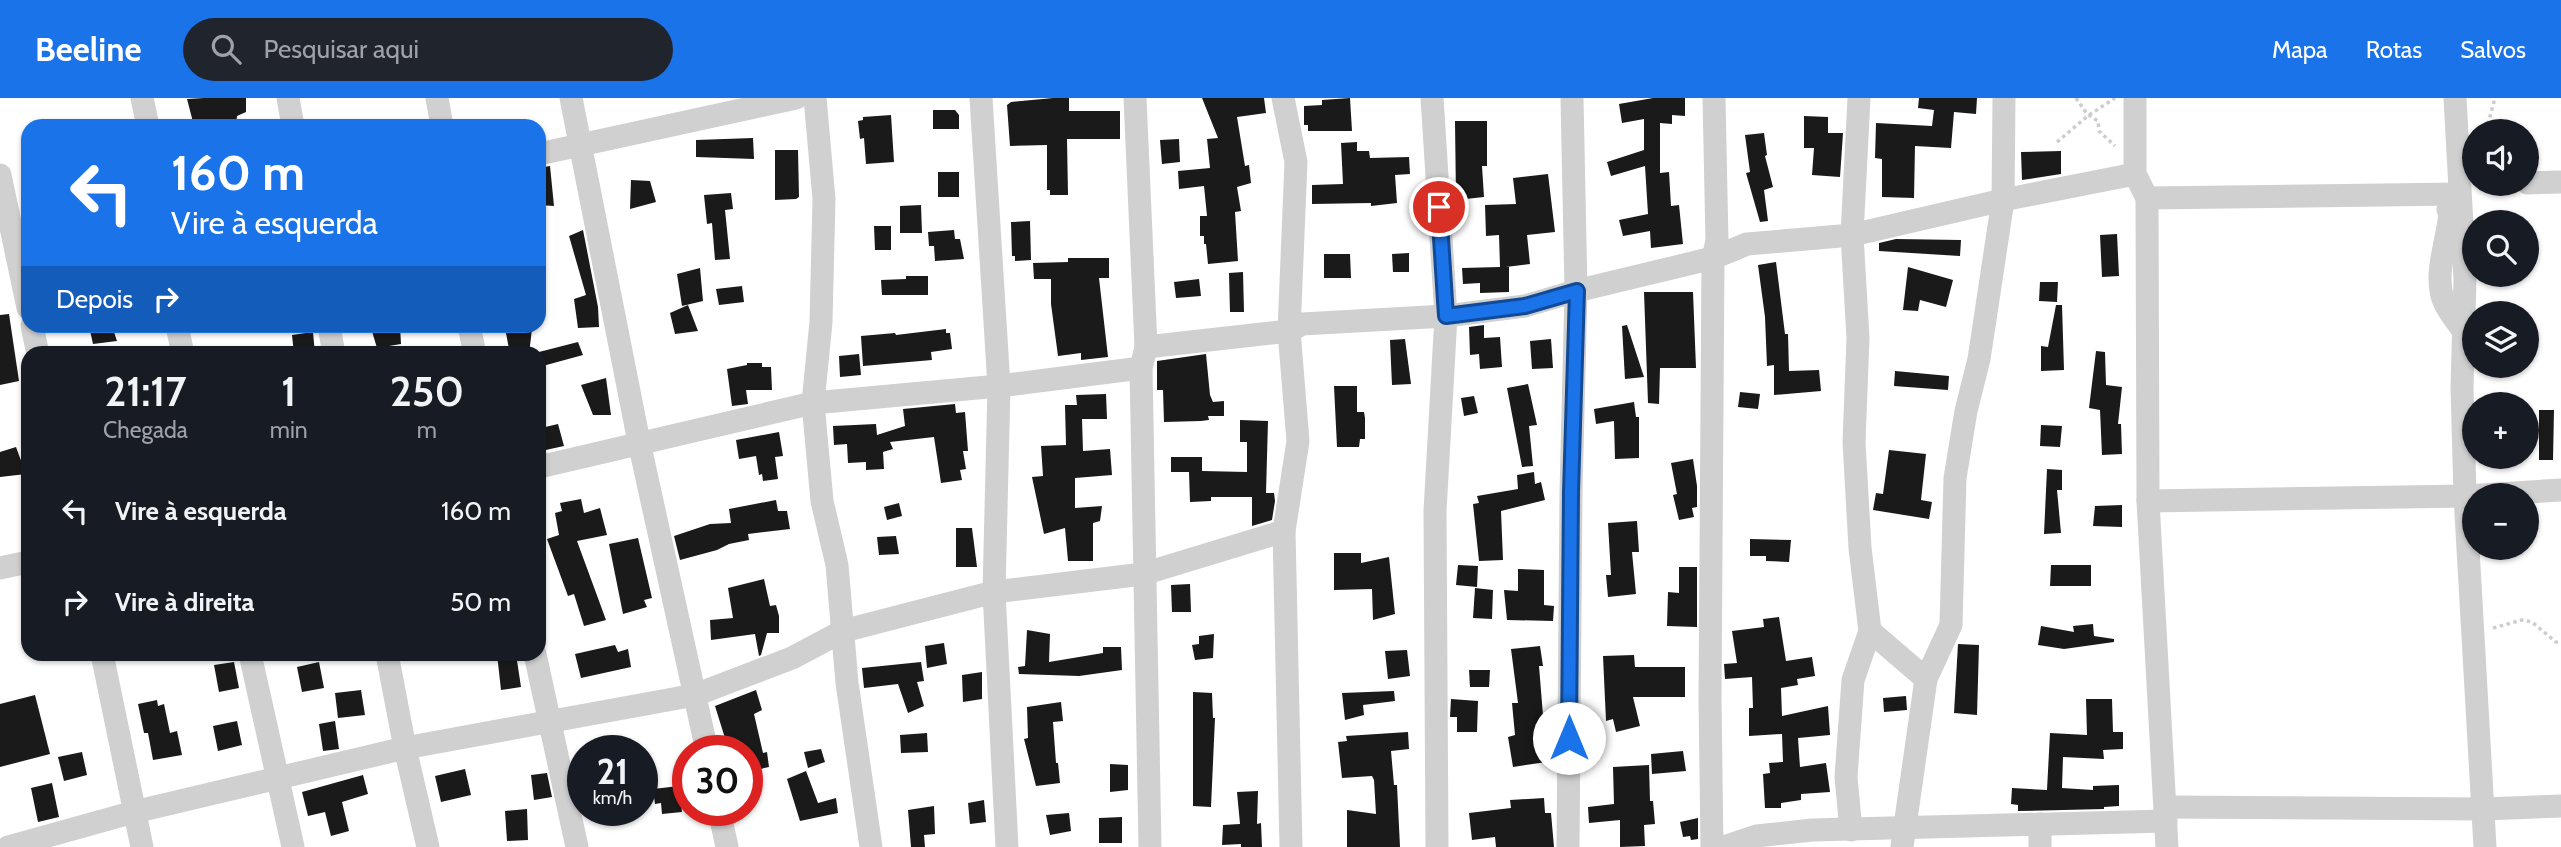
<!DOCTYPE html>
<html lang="pt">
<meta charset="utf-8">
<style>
:root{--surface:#171b24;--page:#20242c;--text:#f1f3f6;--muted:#9ea1a6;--accent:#1a73e8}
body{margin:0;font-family:Cabin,sans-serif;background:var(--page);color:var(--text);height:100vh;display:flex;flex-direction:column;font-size:26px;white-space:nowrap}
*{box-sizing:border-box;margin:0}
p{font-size:23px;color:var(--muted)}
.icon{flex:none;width:38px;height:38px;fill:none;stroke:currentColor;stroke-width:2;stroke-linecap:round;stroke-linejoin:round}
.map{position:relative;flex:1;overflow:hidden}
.details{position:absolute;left:21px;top:248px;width:525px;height:315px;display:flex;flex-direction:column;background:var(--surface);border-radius:21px;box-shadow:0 2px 5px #0004}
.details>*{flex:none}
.hud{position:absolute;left:21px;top:21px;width:525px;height:214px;border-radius:21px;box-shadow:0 2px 5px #0004;background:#1a73e8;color:#fff;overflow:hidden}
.buttons{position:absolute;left:2462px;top:21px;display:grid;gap:14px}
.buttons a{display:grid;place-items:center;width:77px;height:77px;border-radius:50%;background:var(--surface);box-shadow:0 2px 5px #0004;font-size:35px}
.speed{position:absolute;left:567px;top:637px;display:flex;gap:14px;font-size:35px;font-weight:700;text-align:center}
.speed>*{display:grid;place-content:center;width:91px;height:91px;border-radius:50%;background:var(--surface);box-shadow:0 2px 5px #0004;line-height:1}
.speed small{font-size:18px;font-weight:400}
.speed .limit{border:10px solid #d22;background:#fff;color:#111}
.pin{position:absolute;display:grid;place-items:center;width:60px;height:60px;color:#fff;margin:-30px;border:4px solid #fff;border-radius:50%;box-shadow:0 2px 7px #0007}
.me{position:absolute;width:77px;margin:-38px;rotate:0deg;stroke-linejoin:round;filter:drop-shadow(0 0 5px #0008)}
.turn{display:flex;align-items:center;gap:24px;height:147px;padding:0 35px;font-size:32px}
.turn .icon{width:91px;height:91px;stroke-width:2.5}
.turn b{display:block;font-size:49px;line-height:60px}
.then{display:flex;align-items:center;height:66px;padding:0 35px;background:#0003;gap:14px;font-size:26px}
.eta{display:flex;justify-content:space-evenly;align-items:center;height:119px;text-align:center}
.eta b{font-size:42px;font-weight:600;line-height:49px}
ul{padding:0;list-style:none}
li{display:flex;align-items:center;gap:21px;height:91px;padding:0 35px}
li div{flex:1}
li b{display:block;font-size:26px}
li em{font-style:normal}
header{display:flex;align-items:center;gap:42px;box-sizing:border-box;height:98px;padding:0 35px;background:var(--accent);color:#fff}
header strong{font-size:33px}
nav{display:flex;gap:38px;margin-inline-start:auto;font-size:24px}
.search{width:490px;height:63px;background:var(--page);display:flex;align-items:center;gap:18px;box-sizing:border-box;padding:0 24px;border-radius:38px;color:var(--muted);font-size:26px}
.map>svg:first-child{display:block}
</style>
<header>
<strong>Beeline</strong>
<div class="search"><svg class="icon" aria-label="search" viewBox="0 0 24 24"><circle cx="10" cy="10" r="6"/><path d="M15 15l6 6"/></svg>Pesquisar aqui</div>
<nav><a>Mapa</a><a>Rotas</a><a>Salvos</a></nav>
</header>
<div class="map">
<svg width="2561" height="749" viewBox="0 0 2561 749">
<rect width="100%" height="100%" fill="#fff"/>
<g fill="#1a1a1a">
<polygon points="204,0 246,0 246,14 237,18 236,28 194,28 187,1"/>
<polygon points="1053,0 1069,0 1069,13 1120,13 1120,41 1067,41 1068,97 1050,97 1050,92 1047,92 1047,47 1010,48 1007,7 1011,4"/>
<polygon points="1202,0 1264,0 1266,15 1237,19 1245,68 1249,67 1251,85 1237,89 1241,113 1235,114 1238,163 1208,166 1206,146 1204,146 1204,138 1200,138 1200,118 1207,118 1204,88 1179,91 1178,73 1210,70 1207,41 1218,40"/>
<polygon points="1350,0 1352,33 1308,33 1308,27 1304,27 1304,8 1322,7 1322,2"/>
<polygon points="1653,0 1685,0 1685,18 1672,17 1672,26 1660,25 1660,75 1669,74 1671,108 1679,107 1683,146 1651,150 1650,133 1623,138 1619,122 1648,116 1645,68 1611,78 1607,64 1644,52 1644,21 1622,25 1619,6"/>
<polygon points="1919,0 1977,0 1976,16 1954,14 1951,50 1915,48 1914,100 1882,99 1882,61 1875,60 1876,25 1932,28 1934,12 1918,10"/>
<polygon points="933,12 955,12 959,17 959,31 933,31"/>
<polygon points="891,17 894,64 866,66 864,40 860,41 858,23 863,22 863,19"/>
<polygon points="1804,18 1828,19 1828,35 1843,35 1840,79 1812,77 1814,50 1804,50"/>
<polygon points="1455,23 1487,23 1487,68 1482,68 1484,99 1456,102"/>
<polygon points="1764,35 1767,57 1765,58 1773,89 1764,92 1768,123 1760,124 1746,75 1750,74 1745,37"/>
<polygon points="753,40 754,61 696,59 696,42"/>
<polygon points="1179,41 1180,64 1162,66 1160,42"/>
<polygon points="1357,44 1357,53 1369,53 1370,60 1409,59 1410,76 1395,77 1397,105 1371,108 1371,105 1312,106 1312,87 1343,86 1341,45"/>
<polygon points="775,52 798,52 799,99 796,101 775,102"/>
<polygon points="2061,53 2061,76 2022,82 2021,54"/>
<polygon points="550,68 554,108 539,107 539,70"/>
<rect x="938" y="74" width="21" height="25"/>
<polygon points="1548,76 1555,134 1527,137 1530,166 1506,169 1509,169 1509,194 1480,195 1480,185 1463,186 1462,170 1500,169 1499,137 1486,138 1485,107 1516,106 1513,80"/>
<polygon points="631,82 650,83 656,104 630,111"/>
<polygon points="731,95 733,111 725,112 730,161 715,162 712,125 707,126 704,97"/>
<polygon points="921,107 922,135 900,135 900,108"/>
<polygon points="1030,123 1031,162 1015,163 1015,158 1012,158 1011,124"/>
<polygon points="874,128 891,128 891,152 875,152"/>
<polygon points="583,132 598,209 599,229 578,230 574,201 586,197 569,138"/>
<polygon points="954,132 955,141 960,141 964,161 935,163 934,148 929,148 928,134"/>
<polygon points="2117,136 2119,178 2102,179 2100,137"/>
<polygon points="1896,141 1961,142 1960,158 1879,153 1879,145"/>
<polygon points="1409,155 1409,174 1393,174 1392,156"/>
<polygon points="1324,156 1350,156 1351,180 1324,180"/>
<polygon points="1068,160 1109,160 1109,180 1099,180 1108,259 1081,262 1081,255 1058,258 1051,206 1051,181 1034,181 1033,165 1068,164"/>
<polygon points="1776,164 1785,236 1788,236 1789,273 1819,272 1821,293 1774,297 1774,267 1767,268 1765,219 1758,167"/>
<polygon points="1908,169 1953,182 1946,209 1920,202 1918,213 1903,212"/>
<polygon points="700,170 703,203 682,208 677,176"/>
<polygon points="1243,174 1244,214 1230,214 1229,175"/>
<polygon points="906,178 928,178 928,197 882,197 881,182 906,181"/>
<polygon points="1199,181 1201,198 1176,200 1174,184"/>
<polygon points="2040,184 2058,184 2057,204 2039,203"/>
<polygon points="742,188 744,204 719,207 716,191"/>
<polygon points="1644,194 1693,194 1696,270 1660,270 1659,306 1648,305"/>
<polygon points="688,207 698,233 675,236 670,215"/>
<polygon points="2056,207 2062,207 2064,272 2041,273 2041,248 2048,249"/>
<polygon points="9,216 19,283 0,287 0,217"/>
<polygon points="1484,227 1484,240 1500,239 1502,269 1480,271 1479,256 1470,257 1469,229"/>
<polygon points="1627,227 1644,279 1625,281 1622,228"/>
<polygon points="89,228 112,228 117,243 93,246"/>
<polygon points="379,228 400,228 401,246 377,250 371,230"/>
<polygon points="505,230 532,231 529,256 510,256"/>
<polygon points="946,231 946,235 950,235 952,251 931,254 932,262 863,268 861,238 895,235 896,237"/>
<polygon points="313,234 315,256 294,256 292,237"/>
<polygon points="1405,241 1411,286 1392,287 1390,242"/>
<polygon points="1551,241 1553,270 1532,271 1530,243"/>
<polygon points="578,244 583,257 539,269 539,254"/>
<polygon points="2096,253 2105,254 2106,287 2122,289 2118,326 2121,326 2122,356 2102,357 2100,312 2089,310"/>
<polygon points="859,256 861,277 840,279 839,258"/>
<polygon points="1206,256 1210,297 1213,304 1224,303 1224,318 1208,318 1209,322 1201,323 1164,324 1163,292 1157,292 1157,263"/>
<polygon points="747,265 762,265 762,269 771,269 772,292 746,292 748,306 732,308 727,271 747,267"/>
<polygon points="1895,273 1949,278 1948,292 1894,288"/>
<polygon points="606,280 611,317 593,317 581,287"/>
<polygon points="1528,286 1537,327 1529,328 1533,368 1522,369 1507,290"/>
<polygon points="1334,288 1357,288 1357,314 1364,314 1365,320 1365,341 1360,341 1359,349 1337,349"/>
<polygon points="1740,294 1760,296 1758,311 1738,309"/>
<polygon points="1106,296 1107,321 1082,321 1083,353 1110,351 1112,377 1075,380 1075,410 1102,408 1100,423 1093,425 1093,463 1068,463 1065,430 1044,436 1032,379 1043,378 1041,348 1066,347 1065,307 1077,307 1076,297"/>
<polygon points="1474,298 1478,315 1464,318 1461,300"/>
<polygon points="1634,304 1636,319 1639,319 1639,360 1615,361 1614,323 1596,326 1594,311"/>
<polygon points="955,306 956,315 965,314 968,353 963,353 966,371 960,372 962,382 941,385 934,339 890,344 893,351 883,354 884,371 866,372 866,364 848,365 847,346 834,347 833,328 876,326 877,337 905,328 903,311"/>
<polygon points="2539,312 2554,312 2553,362 2539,362"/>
<polygon points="1240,322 1268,323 1266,395 1274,395 1275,403 1272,422 1252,428 1252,399 1211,399 1211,403 1190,404 1189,374 1171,374 1171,359 1202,359 1202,373 1247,374 1247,344 1240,344"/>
<polygon points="558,326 564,348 541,353 541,330"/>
<polygon points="2041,327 2062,328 2060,349 2040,348"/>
<polygon points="779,334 783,358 775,359 778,381 763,383 762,376 759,377 756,358 739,361 736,342"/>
<polygon points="16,349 26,376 0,379 0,354"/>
<polygon points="1889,352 1926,356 1921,402 1932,404 1929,421 1873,412 1876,395 1883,396"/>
<polygon points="1693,361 1697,388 1697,409 1692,410 1694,419 1679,422 1673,397 1677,396 1671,365"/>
<polygon points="2047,371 2062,372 2062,392 2057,392 2061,435 2044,436"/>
<polygon points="1534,374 1535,386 1541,384 1545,402 1501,413 1503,462 1479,463 1473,406 1479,405 1477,398 1518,391 1517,377"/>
<polygon points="581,401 584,415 600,410 607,437 577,443 606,522 584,528 574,496 568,498 547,441 559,437 555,415 562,413 560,405"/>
<polygon points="776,402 778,413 787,413 790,431 748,436 749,442 729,446 717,452 680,462 674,438 710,426 731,425 729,411"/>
<polygon points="899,405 902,418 887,422 884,409"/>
<polygon points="2122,407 2122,429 2093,428 2095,408"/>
<polygon points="1637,423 1639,454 1632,454 1636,496 1608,499 1606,477 1611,477 1608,425"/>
<polygon points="956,430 972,430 977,469 956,469"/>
<polygon points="896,438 899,456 879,457 877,439"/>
<polygon points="638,440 652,500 644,502 647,509 623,516 609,446"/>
<polygon points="1750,441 1791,442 1789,464 1766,463 1766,458 1750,458"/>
<polygon points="1334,455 1361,455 1361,465 1389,459 1395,516 1373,522 1372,491 1334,492"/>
<polygon points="1458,467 1478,468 1477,489 1456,487"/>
<polygon points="2051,467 2091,467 2091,488 2050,488"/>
<polygon points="1679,469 1697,469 1697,529 1667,528 1668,494 1679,495"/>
<polygon points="1518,471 1544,472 1544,507 1554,508 1553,523 1507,522 1504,492 1518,493"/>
<polygon points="764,481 770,508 776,507 779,518 779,535 767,535 761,557 759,558 755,536 711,542 710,522 733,520 728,490"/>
<polygon points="1190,486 1191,514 1172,514 1171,487"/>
<polygon points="1475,490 1493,492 1492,521 1473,520"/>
<polygon points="1779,519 1786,563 1812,559 1815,578 1797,581 1798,587 1781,590 1782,618 1828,608 1830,637 1798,640 1800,669 1826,665 1830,694 1801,696 1801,702 1781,705 1781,710 1765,710 1763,676 1770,675 1769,665 1783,664 1782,636 1749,638 1749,610 1753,610 1752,579 1725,581 1724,566 1737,565 1732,533 1764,529 1763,521"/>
<polygon points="2093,526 2094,538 2114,541 2114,544 2064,551 2038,547 2041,528 2074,534 2073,528"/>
<polygon points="1027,532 1050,536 1049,564 1103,555 1103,549 1121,549 1122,572 1079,578 1019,576 1018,569 1025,568"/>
<polygon points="1214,536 1213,560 1195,562 1192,547 1199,546 1199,538"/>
<polygon points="944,545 947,566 927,570 925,548"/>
<polygon points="1958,546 1979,547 1977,617 1954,615"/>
<polygon points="615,547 618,554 628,551 631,569 581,580 575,556"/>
<polygon points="1540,548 1543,568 1539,568 1545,642 1550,641 1553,663 1513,669 1508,639 1515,637 1512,605 1518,605 1511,551"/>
<polygon points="1407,552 1410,578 1388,581 1385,553"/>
<polygon points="497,556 516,556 521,589 501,592"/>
<polygon points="1634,557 1635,569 1685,569 1685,599 1633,599 1640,628 1616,634 1613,621 1606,623 1603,558"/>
<polygon points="234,564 239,590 219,594 214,567"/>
<polygon points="319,564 324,590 302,594 297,569"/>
<polygon points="921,564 924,583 917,584 924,608 908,615 898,586 864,590 862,570"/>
<polygon points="1469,572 1490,572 1489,589 1470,589"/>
<polygon points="982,574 982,601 963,604 962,577"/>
<polygon points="361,592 365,617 338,620 335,595"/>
<polygon points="756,592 762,612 754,616 763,655 767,654 769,669 747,674 747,653 729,653 715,608"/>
<polygon points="1394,593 1395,603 1363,607 1364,617 1345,622 1342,595"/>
<polygon points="1193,594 1212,595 1213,620 1215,620 1211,709 1193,708"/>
<polygon points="35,597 50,656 0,669 0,606"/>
<polygon points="1906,598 1907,612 1884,614 1883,600"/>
<polygon points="1451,601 1478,603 1477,634 1457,634 1457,619 1450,619"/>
<polygon points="2086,601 2112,601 2113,634 2123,634 2123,651 2103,652 2104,661 2063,659 2062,690 2093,692 2093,688 2119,687 2119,708 2104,709 2104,711 2018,713 2018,707 2011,706 2012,690 2047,692 2050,635 2087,637"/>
<polygon points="157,602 158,608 164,606 170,635 177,633 182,657 153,662 148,635 144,635 138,606"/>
<polygon points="1061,604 1063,623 1053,624 1056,665 1058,665 1060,685 1036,688 1024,641 1028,640 1027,609"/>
<polygon points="237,623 242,647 218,653 213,628"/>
<polygon points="335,623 339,651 323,653 319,626"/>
<polygon points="1408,634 1409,651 1391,653 1394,687 1397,687 1400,749 1347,749 1347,712 1376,716 1374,682 1372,678 1342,680 1338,644 1347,643 1346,638"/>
<polygon points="927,635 928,654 901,655 900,637"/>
<polygon points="821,651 825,664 808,670 804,654"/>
<polygon points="1683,653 1686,673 1652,676 1651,656"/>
<polygon points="82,654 87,677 64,683 58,659"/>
<polygon points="1110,666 1128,667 1128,692 1110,694"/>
<polygon points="1649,667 1650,703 1653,703 1655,726 1644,727 1645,748 1620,749 1620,722 1589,725 1588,709 1614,706 1613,669"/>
<polygon points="465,671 471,697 441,704 435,678"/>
<polygon points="806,673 818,705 836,700 838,715 800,723 787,681"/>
<polygon points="547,675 552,699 534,702 531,677"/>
<polygon points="363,677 368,696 342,704 349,733 331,738 325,714 308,718 302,694"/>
<polygon points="52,685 59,719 38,724 31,690"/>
<polygon points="679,688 682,714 662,716 661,705 655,706 653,691"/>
<polygon points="1258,693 1257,726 1261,725 1262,749 1241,749 1241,746 1222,747 1223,727 1240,726 1237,694"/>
<polygon points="1544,700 1545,715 1551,715 1554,749 1496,749 1495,739 1472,742 1469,715 1511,710 1510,702"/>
<polygon points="984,702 986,724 970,726 968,705"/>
<polygon points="934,708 935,736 924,737 925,749 911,749 908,712"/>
<polygon points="527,711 528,742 507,743 505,713"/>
<polygon points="1069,715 1071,733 1050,737 1046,717"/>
<polygon points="1122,719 1122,745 1099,745 1099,720"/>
<polygon points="1698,720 1698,741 1691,742 1690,738 1683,739 1680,724"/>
</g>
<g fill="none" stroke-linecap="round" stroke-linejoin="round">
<g stroke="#cdcdcd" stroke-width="3.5" stroke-dasharray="3.5 3.5" stroke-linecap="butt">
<polyline points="2076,0 2087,16 2098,23 2099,33 2115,48"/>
<polyline points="2486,33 2495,0"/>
<polyline points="2057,44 2089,17 2115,0"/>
<polyline points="2493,530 2522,522 2532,524 2556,544 2561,545"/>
</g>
<g stroke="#d0d0d0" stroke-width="23">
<polyline points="142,0 148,28"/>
<polyline points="288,0 293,28"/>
<polyline points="437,0 442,28"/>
<polyline points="571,0 639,344 707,653"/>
<polyline points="815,0 824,101 821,224 813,305 822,403 837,467 847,585 871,749"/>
<polyline points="981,0 999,288 994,494 1007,749"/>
<polyline points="1135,0 1146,249 1141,270 1150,749"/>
<polyline points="1283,0 1296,64 1289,233 1298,343 1284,433"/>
<polyline points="1432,0 1446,218 1435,413 1437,749"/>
<polyline points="1859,0 1852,137 1858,240 1854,344 1860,450 1870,533 1926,581"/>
<polyline points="2135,0 2135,76 2147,100 2148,403 2167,749"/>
<polyline points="2455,0 2465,181 2462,289 2465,398 2485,749"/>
<polyline points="539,56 796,0"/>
<polyline points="0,77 28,210"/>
<polyline points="2527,85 2561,84"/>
<polyline points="2147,100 2459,96"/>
<path d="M2448 112 2450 114C2448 143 2434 173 2443 201 2447 212 2457 224 2464 234"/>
<polyline points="32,228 38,256"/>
<polyline points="177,228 183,256"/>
<polyline points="329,228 334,256"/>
<polyline points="469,228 475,256"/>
<polyline points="1146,249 1289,233 1302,226 1446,218 1525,208 1576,193 1713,160 1747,146 1852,137 2003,102 2135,76"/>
<polyline points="539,369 813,305 999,288 1141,270"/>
<polyline points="2148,403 2465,398 2561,392"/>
<polyline points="0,470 28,464"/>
<polyline points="102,556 142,749"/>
<polyline points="250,556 293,749"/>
<polyline points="387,556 405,650 428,749"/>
<polyline points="535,556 577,749"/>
<polyline points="2167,709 2484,711 2561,708"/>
<polyline points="719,712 727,749"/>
<polyline points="1851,732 1846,679 1853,582 1870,533"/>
<polyline points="8,749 134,714 405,650 695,597 792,560 843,533 994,494 1143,476 1284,433 1291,749"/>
<polyline points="1568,749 1571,394 1576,193 1572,0"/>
<polyline points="1712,749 1710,602 1713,160 1717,143 1714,0"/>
<polyline points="1724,749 1757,738 1812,732 2166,723"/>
<polyline points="1902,749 1926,581 1951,527 1955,380 1966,313 1979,261 2003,102 2004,0"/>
<polyline points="2040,749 2040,726"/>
</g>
</g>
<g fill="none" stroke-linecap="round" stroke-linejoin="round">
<g stroke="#114b97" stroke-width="18">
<polyline id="route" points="1439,109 1446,218 1525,208 1577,193 1571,394 1569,640"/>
</g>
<use href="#route" stroke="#1a73e8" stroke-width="12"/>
</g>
</svg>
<div class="buttons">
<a><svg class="icon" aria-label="sound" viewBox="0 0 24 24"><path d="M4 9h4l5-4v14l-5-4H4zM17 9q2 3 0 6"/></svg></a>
<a><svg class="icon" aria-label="search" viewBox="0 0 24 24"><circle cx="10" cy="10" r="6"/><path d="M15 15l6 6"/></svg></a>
<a><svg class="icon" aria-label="layers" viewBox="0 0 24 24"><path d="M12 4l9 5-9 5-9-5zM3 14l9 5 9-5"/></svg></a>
<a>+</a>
<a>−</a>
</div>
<div class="speed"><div>21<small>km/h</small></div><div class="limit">30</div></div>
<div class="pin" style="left:1439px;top:109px;background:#d93025"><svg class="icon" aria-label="arrive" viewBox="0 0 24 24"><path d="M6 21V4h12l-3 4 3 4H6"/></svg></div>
<svg class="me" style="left:1569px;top:640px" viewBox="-20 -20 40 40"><circle r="19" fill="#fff"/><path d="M0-13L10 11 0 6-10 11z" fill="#1a73e8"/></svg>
<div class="hud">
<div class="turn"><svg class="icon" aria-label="left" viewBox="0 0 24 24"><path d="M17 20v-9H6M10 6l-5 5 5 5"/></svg><div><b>160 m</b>Vire à esquerda</div></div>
<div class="then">Depois<svg class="icon" aria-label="right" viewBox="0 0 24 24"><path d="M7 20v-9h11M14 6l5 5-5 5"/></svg></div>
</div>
<section class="details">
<div class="eta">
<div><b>21:17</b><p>Chegada</p></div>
<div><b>1</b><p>min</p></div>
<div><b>250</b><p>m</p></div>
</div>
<ul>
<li><svg class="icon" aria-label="left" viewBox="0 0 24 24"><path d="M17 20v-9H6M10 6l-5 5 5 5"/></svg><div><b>Vire à esquerda</b></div><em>160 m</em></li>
<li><svg class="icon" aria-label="right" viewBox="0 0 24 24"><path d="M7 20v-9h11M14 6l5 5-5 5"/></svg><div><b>Vire à direita</b></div><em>50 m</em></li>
</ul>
</section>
</div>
